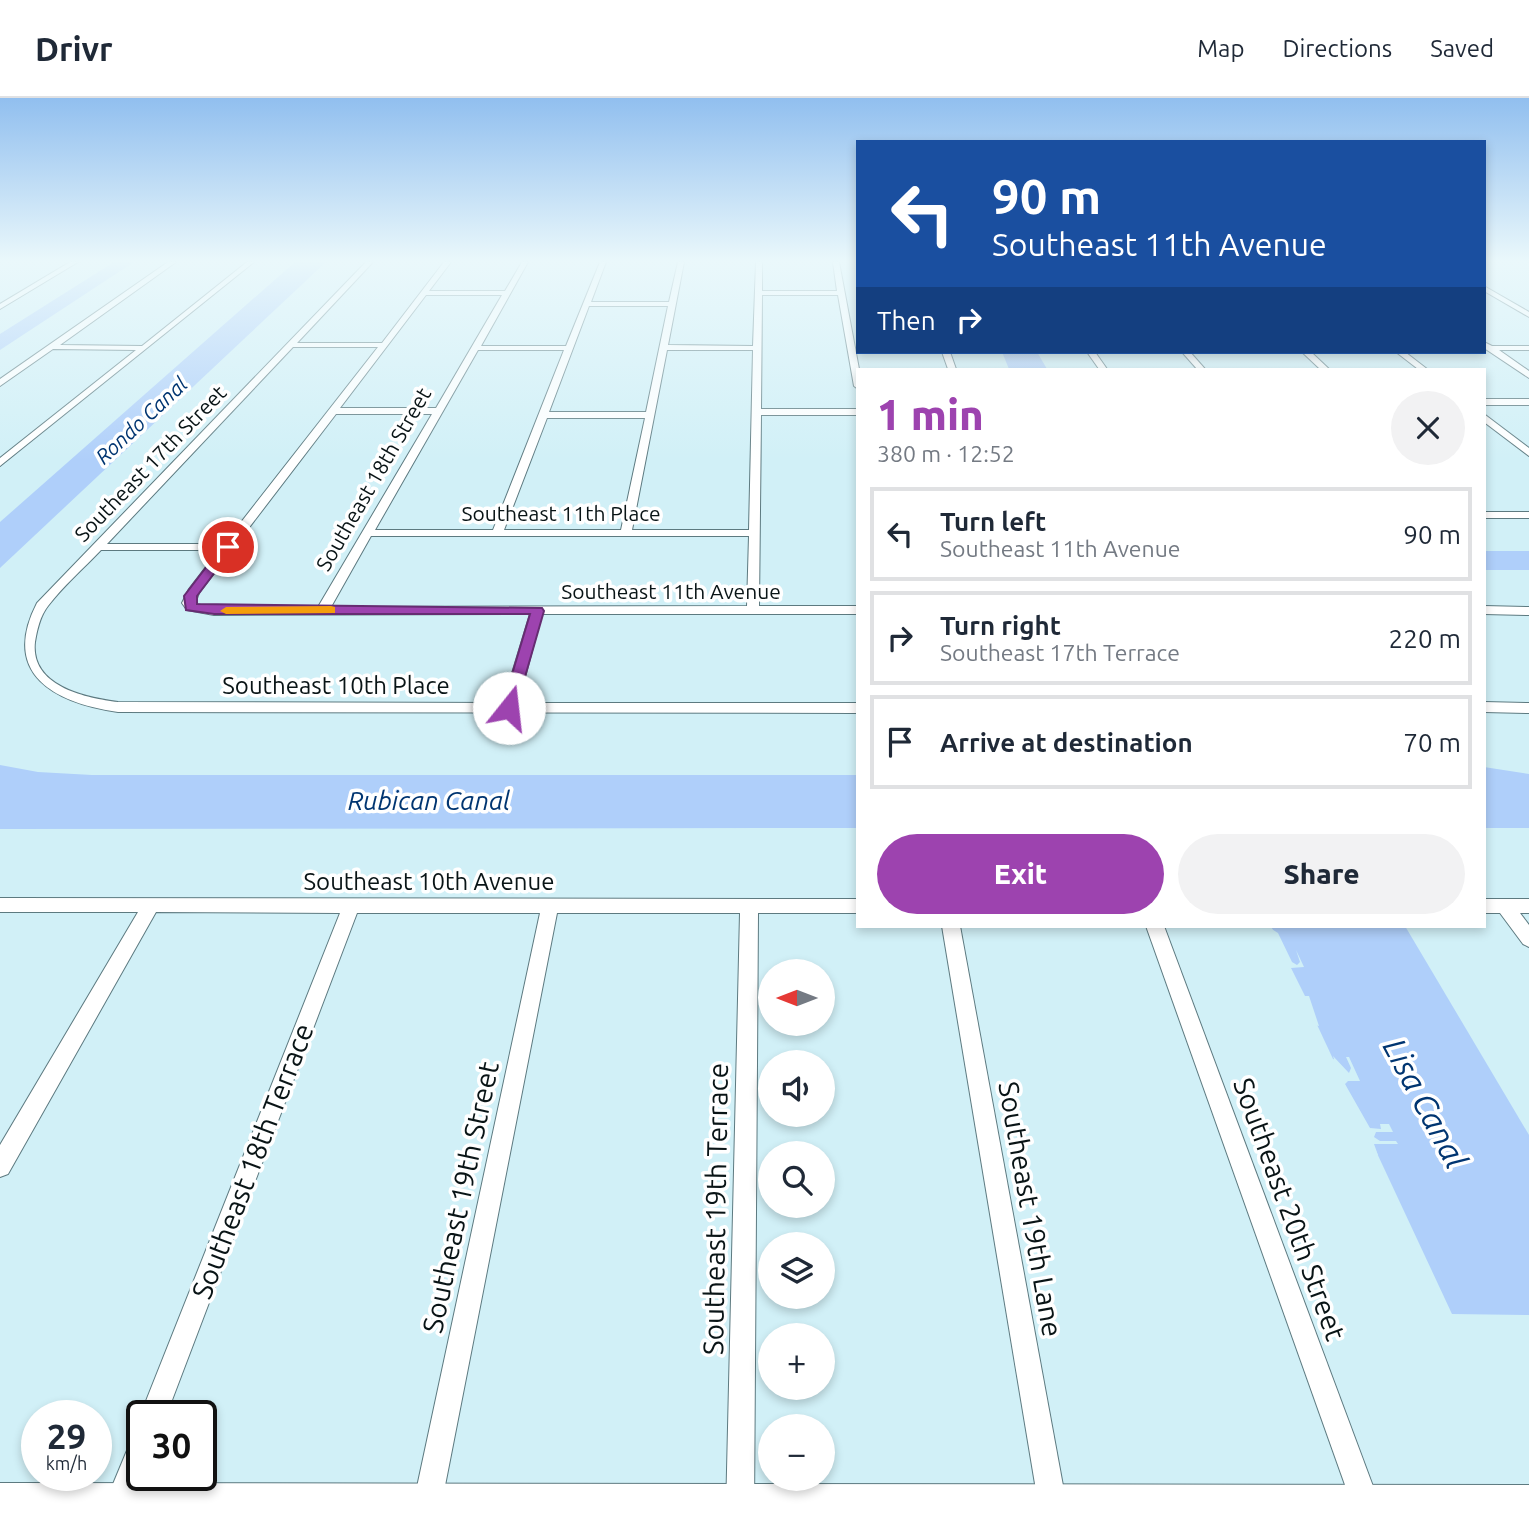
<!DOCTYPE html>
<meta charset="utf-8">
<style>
:root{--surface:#fff;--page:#f2f2f3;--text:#1f2937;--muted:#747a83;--line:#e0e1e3;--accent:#9d43af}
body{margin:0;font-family:Ubuntu,sans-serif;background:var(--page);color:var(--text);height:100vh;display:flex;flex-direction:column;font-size:26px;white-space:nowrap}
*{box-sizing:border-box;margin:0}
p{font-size:23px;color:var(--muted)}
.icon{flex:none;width:38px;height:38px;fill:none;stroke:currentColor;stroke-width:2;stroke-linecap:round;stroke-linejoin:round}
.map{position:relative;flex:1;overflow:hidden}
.drawer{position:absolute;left:856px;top:270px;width:630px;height:560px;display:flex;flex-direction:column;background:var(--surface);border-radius:0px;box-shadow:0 4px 10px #0003}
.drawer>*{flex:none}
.banner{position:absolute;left:856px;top:42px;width:630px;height:214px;border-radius:0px;box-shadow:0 4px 10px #0003;background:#1a4fa0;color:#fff;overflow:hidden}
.needle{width:46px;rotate:270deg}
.tools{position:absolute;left:758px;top:861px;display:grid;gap:14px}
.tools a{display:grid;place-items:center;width:77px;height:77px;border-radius:50%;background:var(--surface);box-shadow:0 4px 10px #0003;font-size:35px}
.speed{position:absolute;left:21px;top:1302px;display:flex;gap:14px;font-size:35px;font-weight:700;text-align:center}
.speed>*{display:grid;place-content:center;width:91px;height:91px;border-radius:50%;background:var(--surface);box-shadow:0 4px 10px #0003;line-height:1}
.speed small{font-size:18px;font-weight:400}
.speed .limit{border:4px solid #111;border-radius:10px;background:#fff;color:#111}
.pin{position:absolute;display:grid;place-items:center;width:60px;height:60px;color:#fff;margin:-30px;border:4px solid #fff;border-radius:50%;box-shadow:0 2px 7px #0007}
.me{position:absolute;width:77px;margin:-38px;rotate:16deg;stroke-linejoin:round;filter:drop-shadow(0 0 5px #0008)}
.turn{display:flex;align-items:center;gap:24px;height:147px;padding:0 21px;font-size:32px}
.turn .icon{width:91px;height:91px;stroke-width:2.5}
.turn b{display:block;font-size:49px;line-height:60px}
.then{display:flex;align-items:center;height:66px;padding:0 21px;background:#0003;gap:14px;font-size:26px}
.round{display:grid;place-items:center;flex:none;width:74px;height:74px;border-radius:37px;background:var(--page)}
.head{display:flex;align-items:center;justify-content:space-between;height:119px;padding:0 21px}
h1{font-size:42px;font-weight:800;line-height:52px;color:var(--accent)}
.cta{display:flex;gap:14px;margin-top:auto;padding:14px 21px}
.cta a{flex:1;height:80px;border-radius:42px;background:var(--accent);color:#fff;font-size:28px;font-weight:800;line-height:80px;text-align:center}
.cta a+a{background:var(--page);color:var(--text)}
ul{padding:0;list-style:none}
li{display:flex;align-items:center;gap:21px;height:94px;margin:0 14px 10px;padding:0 7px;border:4px solid var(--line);border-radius:0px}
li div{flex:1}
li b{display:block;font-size:26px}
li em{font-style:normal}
header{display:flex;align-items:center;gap:42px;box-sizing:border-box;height:98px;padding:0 35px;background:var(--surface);border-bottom:2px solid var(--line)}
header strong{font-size:33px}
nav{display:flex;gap:38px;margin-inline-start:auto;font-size:24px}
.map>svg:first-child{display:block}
</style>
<header>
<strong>Drivr</strong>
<nav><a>Map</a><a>Directions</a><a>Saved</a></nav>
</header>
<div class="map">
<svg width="1529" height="1415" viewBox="0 0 1529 1415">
<rect width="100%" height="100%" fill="#d1f0f7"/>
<g fill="#afcffa">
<polygon points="114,164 134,164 0,252 0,236"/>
<polygon points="295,164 326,164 0,470 0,424"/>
<polygon points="1002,254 1037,254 1047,271 1009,271"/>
<rect x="1484" y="453" width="45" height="19"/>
<polygon points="0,667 38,674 92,677 857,677 857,730 0,731"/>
<polygon points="1484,669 1529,676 1529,730 1484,730"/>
<polygon points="1271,828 1405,828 1529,1037 1529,1217 1452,1216"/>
</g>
<g fill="#d1f0f7">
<polygon points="1267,828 1278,835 1292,864 1297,867 1300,864 1296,852 1304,869 1291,870 1305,898 1309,898 1319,928 1315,927"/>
<polygon points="1333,958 1349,975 1351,970 1346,959 1349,959 1360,983 1348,983 1345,986 1370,1030 1381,1031 1380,1026 1389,1026 1393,1034 1376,1034 1374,1039 1380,1043 1396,1043 1398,1046 1374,1046 1378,1057 1374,1057 1331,962 1334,961"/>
</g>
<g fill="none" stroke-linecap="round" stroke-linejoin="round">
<g stroke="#5d7a80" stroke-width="2">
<g id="minor">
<polygon points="70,164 78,164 0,211 0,206"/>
<polygon points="168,164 176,164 60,247 142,248 247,164 254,164 0,368 0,360 136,252 53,251 0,288 0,281"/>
<path d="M366 164H373L297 245H382L444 164H451L429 193H505L522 164H528L481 248H566L600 164H606L591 204H669L678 164H684L668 247 753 248 756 164H762V193H837L833 164H839L859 271 858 291 854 288 838 197H762L761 311H858V317H761L759 508H858V516H542L518 605H858V615L118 614C56 605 0 577 37 505ZM426 197H502L436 310H340ZM589 208H668L646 314H549ZM293 249H378L224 446H107ZM478 252H564L493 432H375ZM667 252H753L749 432H632ZM336 316H432L318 509H214L195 506 199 495ZM547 320H645L621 432H504ZM371 438H749L747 508 331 509ZM101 452H219L189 491 182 505 187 512 214 517 530 516 503 605 118 604C85 600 30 588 35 544 37 532 40 518 48 508 63 488 83 471 101 452Z"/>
<polygon points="1484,188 1529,214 1529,219 1484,193"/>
<polygon points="1484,244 1492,248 1529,248 1529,252 1499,252 1529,273 1529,280 1484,250"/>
<polygon points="942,254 950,254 956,271 948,271"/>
<polygon points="1087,254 1095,254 1107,271 1099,271"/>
<polygon points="1182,254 1190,254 1205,271 1197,271"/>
<polygon points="1302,254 1311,254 1329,271 1320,271"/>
<polygon points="1396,254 1405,254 1427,271 1418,271"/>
<rect x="1484" y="301" width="45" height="6"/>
<polygon points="1484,316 1529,350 1529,358 1484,324"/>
<rect x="1484" y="414" width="45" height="6"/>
<polygon points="1484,508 1529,509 1529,517 1484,516"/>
<polygon points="1484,604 1529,605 1529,615 1484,614"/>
<polygon points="0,800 858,801 858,815 758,815 754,1415 726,1415 740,815 557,815 442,1403 438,1413 432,1415 418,1413 414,1403 540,815 357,815 166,1318 142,1318 142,1322 140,1318 340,815 156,814 8,1076 0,1079 0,1047 138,814 0,814"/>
<polygon points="1484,801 1529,801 1529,815 1520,815 1529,827 1529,849 1523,846 1500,815 1484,815"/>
<polygon points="942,828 960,828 1066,1404 1062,1414 1042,1414 1038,1404"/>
<polygon points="1146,828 1164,828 1383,1415 1355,1415"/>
<polygon points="142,1334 143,1377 129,1415 101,1415 133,1338"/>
</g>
</g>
<g stroke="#5d7a80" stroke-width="2">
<polygon id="major" points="0,1385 1529,1387 1529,1415 0,1415"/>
</g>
<use href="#minor" fill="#fff" fill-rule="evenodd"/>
<use href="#major" fill="#fff" fill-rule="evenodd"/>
</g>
<linearGradient id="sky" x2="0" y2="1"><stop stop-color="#91bfef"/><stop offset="0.45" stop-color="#eaf8fb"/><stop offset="1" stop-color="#eaf8fb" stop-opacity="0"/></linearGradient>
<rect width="1529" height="362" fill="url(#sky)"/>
<polygon fill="#9d43af" stroke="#662c72" stroke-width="2" points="228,445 234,449 197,498 197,506 542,510 544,513 516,610 509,615 502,610 530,516 214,516 186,512 184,498 224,446"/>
<polygon fill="#f59e0b" points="331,508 335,509 335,515 226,516 220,513 226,509"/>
<g text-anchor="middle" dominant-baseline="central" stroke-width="7" stroke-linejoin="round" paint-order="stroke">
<g font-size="21" font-style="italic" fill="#003571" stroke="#fff">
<text transform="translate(141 322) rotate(-43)">Rondo Canal</text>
</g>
<g font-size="21" fill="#091416" stroke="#fff">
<text transform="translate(150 365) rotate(-46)">Southeast 17th Street</text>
<text transform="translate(373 381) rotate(-60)">Southeast 18th Street</text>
<text x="561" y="415">Southeast 11th Place</text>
<text x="671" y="493">Southeast 11th Avenue</text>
</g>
<g font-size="24" fill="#091416" stroke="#fff">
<text x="336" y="587">Southeast 10th Place</text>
<text x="429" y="783">Southeast 10th Avenue</text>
</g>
<g font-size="26" font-style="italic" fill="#003571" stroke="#fff">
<text x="429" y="702">Rubican Canal</text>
</g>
<g font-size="28" fill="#091416" stroke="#fff">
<text transform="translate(252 1063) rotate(-69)">Southeast 18th Terrace</text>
<text transform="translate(460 1099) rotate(-78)">Southeast 19th Street</text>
<text transform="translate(715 1111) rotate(-89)">Southeast 19th Terrace</text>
<text transform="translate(1031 1111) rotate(80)">Southeast 19th Lane</text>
<text transform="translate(1290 1111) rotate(70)">Southeast 20th Street</text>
</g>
<g font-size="32" font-style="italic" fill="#003571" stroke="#fff">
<text transform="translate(1426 1005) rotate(62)">Lisa Canal</text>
</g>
</g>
</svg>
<div class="tools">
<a><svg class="needle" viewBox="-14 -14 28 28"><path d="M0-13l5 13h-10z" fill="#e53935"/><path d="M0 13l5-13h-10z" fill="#747a83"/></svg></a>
<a><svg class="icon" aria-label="sound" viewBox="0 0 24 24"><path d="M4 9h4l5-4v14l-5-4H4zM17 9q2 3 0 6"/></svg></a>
<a><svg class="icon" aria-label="search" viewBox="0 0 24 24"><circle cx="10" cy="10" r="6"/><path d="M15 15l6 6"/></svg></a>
<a><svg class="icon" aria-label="layers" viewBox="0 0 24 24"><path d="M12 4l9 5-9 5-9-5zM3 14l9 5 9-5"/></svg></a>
<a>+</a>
<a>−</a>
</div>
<div class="speed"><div>29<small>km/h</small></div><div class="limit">30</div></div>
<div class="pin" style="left:228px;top:449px;background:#d93025"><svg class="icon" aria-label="arrive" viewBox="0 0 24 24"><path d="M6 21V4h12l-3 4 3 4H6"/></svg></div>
<svg class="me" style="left:509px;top:610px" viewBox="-20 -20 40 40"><circle r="19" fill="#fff"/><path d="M0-13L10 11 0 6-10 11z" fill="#9d43af"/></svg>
<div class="banner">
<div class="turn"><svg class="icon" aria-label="left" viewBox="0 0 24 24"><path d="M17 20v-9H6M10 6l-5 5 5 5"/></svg><div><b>90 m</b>Southeast 11th Avenue</div></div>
<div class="then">Then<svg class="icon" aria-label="right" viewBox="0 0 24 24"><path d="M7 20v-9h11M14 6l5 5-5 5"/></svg></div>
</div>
<section class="drawer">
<div class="head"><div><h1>1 min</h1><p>380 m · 12:52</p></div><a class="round"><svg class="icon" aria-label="close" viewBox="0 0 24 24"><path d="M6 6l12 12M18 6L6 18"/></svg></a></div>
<ul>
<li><svg class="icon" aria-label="left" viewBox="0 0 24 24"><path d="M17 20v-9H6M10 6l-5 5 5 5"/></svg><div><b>Turn left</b><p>Southeast 11th Avenue</p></div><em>90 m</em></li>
<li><svg class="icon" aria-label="right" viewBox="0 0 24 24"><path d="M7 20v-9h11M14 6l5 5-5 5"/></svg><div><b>Turn right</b><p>Southeast 17th Terrace</p></div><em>220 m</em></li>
<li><svg class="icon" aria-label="arrive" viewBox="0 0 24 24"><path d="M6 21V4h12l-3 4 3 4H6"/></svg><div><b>Arrive at destination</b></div><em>70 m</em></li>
</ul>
<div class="cta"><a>Exit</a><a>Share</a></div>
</section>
</div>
